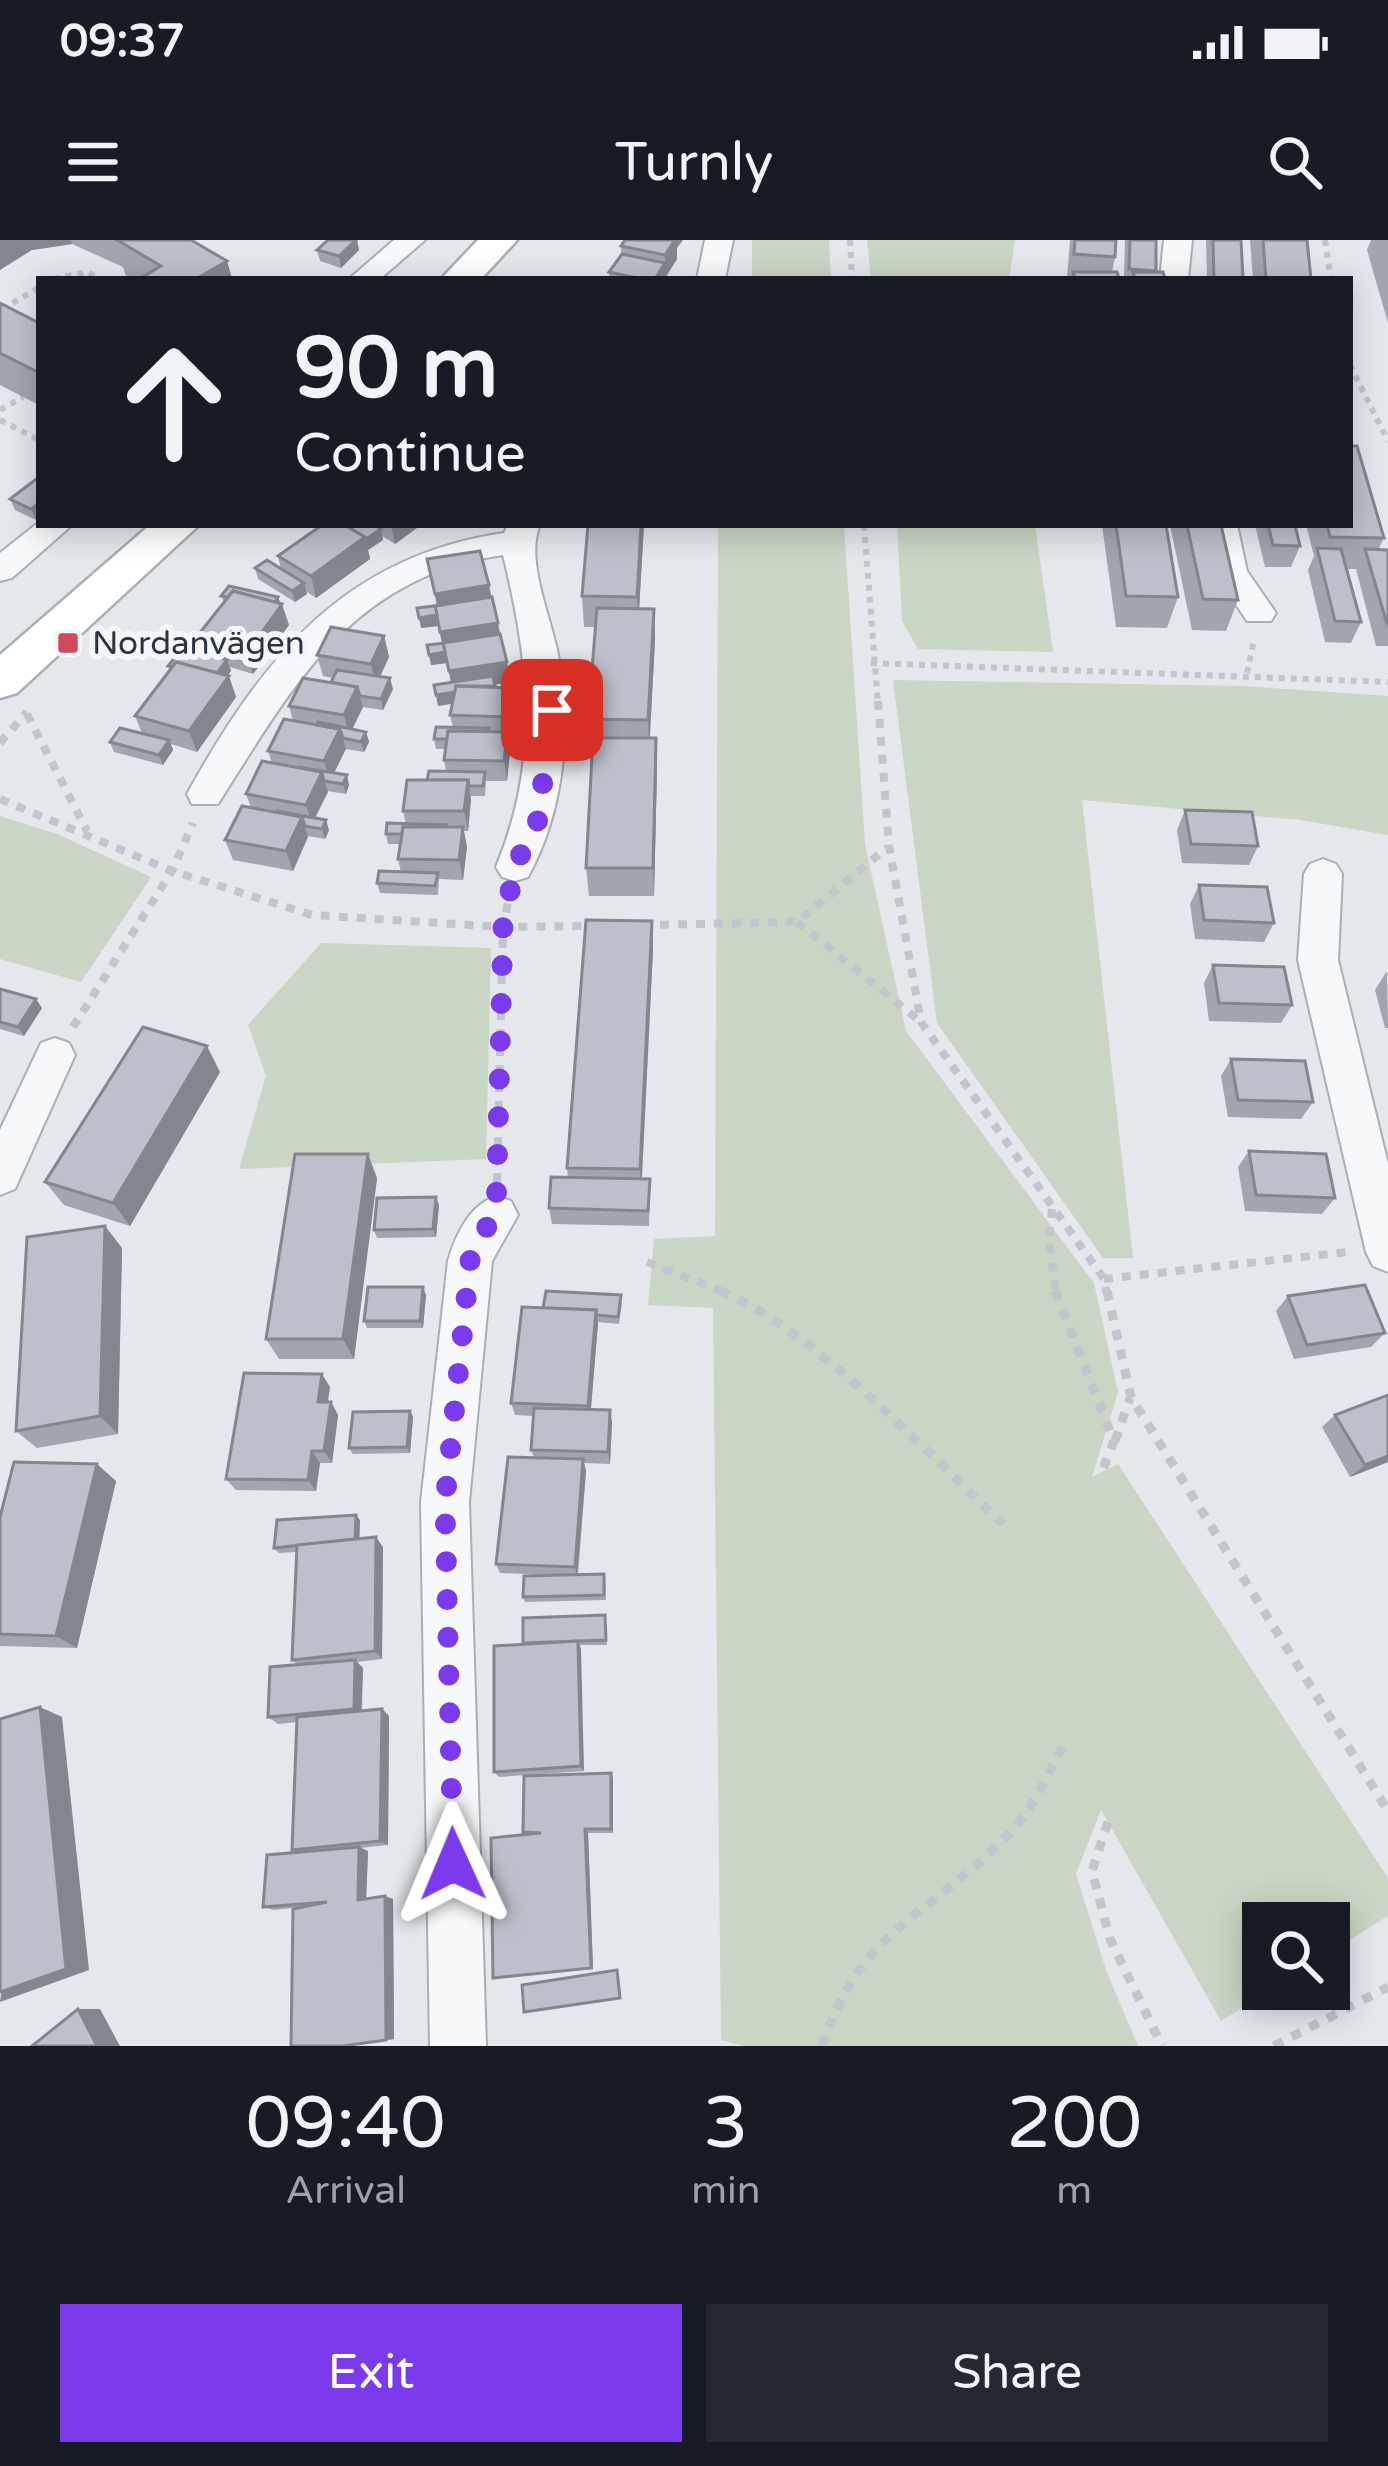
<!DOCTYPE html>
<meta charset="utf-8">
<style>
:root{--surface:#171b24;--page:#242831;--text:#f1f3f6;--muted:#9ea1a6;--accent:#7c3aed}
body{margin:0;font-family:"Varela Round",sans-serif;background:var(--page);color:var(--text);height:100vh;display:flex;flex-direction:column;font-size:45px;white-space:nowrap}
*{box-sizing:border-box;margin:0}
p{font-size:39px;color:var(--muted)}
.icon{flex:none;width:66px;height:66px;fill:none;stroke:currentColor;stroke-width:2;stroke-linecap:round;stroke-linejoin:round}
.map{position:relative;height:1806px;overflow:hidden}
.drawer{display:flex;flex-direction:column;background:var(--surface);flex:1}
.drawer>*{flex:none}
.top-card{position:absolute;left:36px;top:36px;width:1317px;height:252px;border-radius:0px;box-shadow:0 6px 30px #0003;background:#171b24;color:var(--text);overflow:hidden}
.controls{position:absolute;left:1242px;top:1662px;display:grid;gap:24px}
.controls a{display:grid;place-items:center;width:108px;height:108px;border-radius:0px;background:var(--surface);box-shadow:0 6px 30px #0003;font-size:60px}
.pin{position:absolute;display:grid;place-items:center;width:102px;height:102px;color:#fff;margin:-51px;border-radius:24px;box-shadow:0 6px 18px #0006}
.me{position:absolute;width:132px;margin:-66px;rotate:359deg;stroke-linejoin:round;filter:drop-shadow(0 0 9px #0008)}
.turn{display:flex;align-items:center;gap:42px;height:252px;padding:0 60px;font-size:54px}
.turn .icon{width:156px;height:156px;stroke-width:2.5}
.turn b{display:block;font-size:84px;line-height:102px}
.eta{display:flex;justify-content:space-evenly;align-items:center;height:204px;text-align:center}
.eta b{font-size:72px;font-weight:600;line-height:84px}
.button{display:flex;gap:24px;margin-top:auto;padding:24px 60px}
.button a{flex:1;height:138px;border-radius:0px;background:var(--accent);color:#fff;font-size:48px;font-weight:600;line-height:138px;text-align:center}
.button a+a{background:var(--page);color:var(--text)}
.status{display:flex;justify-content:space-between;align-items:center;height:84px;padding:0 60px;background:var(--surface);direction:ltr}
.status svg{height:33px;fill:currentColor}
header{display:flex;justify-content:space-between;align-items:center;height:156px;padding:0 60px;background:var(--surface);font-size:54px;font-weight:600}
.map>svg:first-child{display:block}
</style>
<div class="status"><b>09:37</b><svg viewBox="0 0 49 12"><path d="M0 12V9h3v3zM5 12V6h3v6zM10 12V3h3v9zM15 12V0h3v12zM26 1h20v11H26zM47 4h2v5h-2z"/></svg></div>
<header><svg class="icon" aria-label="menu" viewBox="0 0 24 24"><path d="M4 6h16M4 12h16M4 18h16"/></svg>Turnly<svg class="icon" aria-label="search" viewBox="0 0 24 24"><circle cx="10" cy="10" r="6"/><path d="M15 15l6 6"/></svg></header>
<div class="map">
<svg width="1388" height="1806" viewBox="0 0 1388 1806">
<rect width="100%" height="100%" fill="#e4e7ec"/>
<g fill="#c9d6c5">
<polygon points="752,0 829,0 831,39 752,39"/>
<polygon points="867,0 1015,0 1009,39 871,39"/>
<polygon points="718,285 844,285 865,604 906,791 1094,1043 1118,1152 1092,1237 1118,1224 1388,1638 1388,1676 1329,1713 1329,1683 1263,1683 1263,1749 1272,1749 1221,1781 1101,1570 1076,1634 1106,1730 1138,1806 744,1806 721,1800 713,1068 648,1065 654,999 715,996"/>
<polygon points="897,285 1035,285 1053,412 918,409 902,381"/>
<polygon points="893,440 1242,446 1388,456 1388,595 1300,580 1082,560 1133,1018 1103,1018 937,783"/>
<polygon points="0,576 57,594 151,637 81,742 0,719"/>
<polygon points="321,703 491,708 486,919 239,929 266,836 248,785"/>
</g>
<g fill="none" stroke-linecap="round" stroke-linejoin="round">
<g stroke="#a9aeb7" stroke-width="4">
<g id="street">
<polygon points="394,0 425,0 380,39 349,39"/>
<polygon points="705,0 733,0 725,39 697,39"/>
<polygon points="1164,0 1192,0 1188,39 1160,39"/>
<polygon points="39,282 72,285 12,338 0,341 0,313"/>
<path d="M508 285H540C524 320 553 381 559 420 571 494 564 571 528 637L515 641 502 637 496 627C540 521 530 424 503 315 351 337 293 446 218 564H192L187 554C261 420 344 316 504 293Z"/>
<polygon points="1205,285 1237,285 1247,331 1276,373 1271,381 1247,381 1215,333"/>
<polygon points="1323,619 1336,624 1342,634 1338,720 1388,924 1388,1032 1373,1026 1366,1012 1298,720 1304,634 1310,624"/>
<polygon points="55,798 69,803 75,815 15,949 0,955 0,890 41,803"/>
<path d="M496 956 511 961 518 975 492 1021 469 1262 486 1806H430L421 1262 448 1021C456 994 469 966 496 956Z"/>
</g>
</g>
<g stroke="#a9aeb7" stroke-width="5">
<g id="secondary">
<polygon points="478,0 517,0 481,39 441,39"/>
<polygon points="150,285 199,285 17,453 0,458 0,415"/>
</g>
</g>
<g stroke="#c2c5cb" stroke-width="6" stroke-dasharray="6 6" stroke-linecap="butt">
<polyline points="850,0 852,39"/>
<polyline points="1325,0 1331,39"/>
<polyline points="54,39 87,32 99,39"/>
<polyline points="2,69 39,48"/>
<polyline points="1350,125 1388,201"/>
<polyline points="0,170 23,157"/>
<polyline points="0,180 39,200"/>
<polyline points="864,285 878,464"/>
<polyline points="871,423 1388,442"/>
<polyline points="1247,433 1254,400"/>
</g>
<g stroke="#c2c5cb" stroke-width="8" stroke-dasharray="9 9" stroke-linecap="butt">
<polyline points="878,461 889,606 921,782 1104,1039 1107,1054"/>
<polyline points="27,474 87,591"/>
<polyline points="0,503 27,472"/>
<polyline points="0,559 172,631 312,675 503,687 591,686"/>
<polyline points="797,682 921,782"/>
<polyline points="642,685 797,682 888,607"/>
<polyline points="73,787 172,631 193,583"/>
<polyline points="497,942 503,687 509,657"/>
<polyline points="1052,969 1049,1000 1056,1054"/>
<polyline points="647,1022 728,1054"/>
<polyline points="1104,1039 1347,1012"/>
</g>
<g stroke="#c2c5cb" stroke-width="9" stroke-dasharray="10 10" stroke-linecap="butt">
<path d="M720 1051C810 1086 930 1216 1003 1284"/>
<polyline points="1055,1051 1114,1201 1102,1232"/>
<polyline points="1107,1051 1131,1157 1388,1571"/>
<polyline points="1115,1201 1130,1158"/>
<polyline points="1108,1582 1092,1631 1110,1699 1162,1806"/>
<path d="M822 1806C862 1686 925 1680 1004 1599 1031 1572 1047 1537 1064 1504"/>
<polyline points="1274,1806 1388,1747"/>
</g>
<use href="#street" fill="#f7f8fa" fill-rule="evenodd"/>
<use href="#secondary" fill="#fff" fill-rule="evenodd"/>
</g>
<g fill="#a1a5ae">
<polygon points="0,0 191,0 227,21 232,39 127,39 123,27 72,4 32,10"/>
<polygon points="357,0 359,10 341,28 320,21 317,10"/>
<polygon points="1070,0 1116,0 1115,17 1112,32 1119,39 1067,39"/>
<polygon points="1125,0 1156,0 1156,32 1165,39 1124,39"/>
<polygon points="1206,0 1241,0 1243,39 1207,39"/>
<polygon points="1250,0 1307,0 1311,39 1253,39"/>
<polygon points="1371,0 1388,0 1388,83 1367,10"/>
<polygon points="621,6 677,8 677,19 665,39 609,39 609,32 621,15"/>
<polygon points="0,63 39,83 39,165 0,145"/>
<polygon points="39,237 36,280 15,270 10,259"/>
<polygon points="322,285 421,285 395,304 382,296 383,300 368,310 370,319 316,358 306,351 307,354 295,362 258,339 255,328 281,329 278,316"/>
<polygon points="588,285 644,285 639,369 654,369 655,400 650,498 657,528 654,656 589,656 586,628 592,509 591,509 588,479 595,387 584,387 582,356"/>
<polygon points="1102,285 1166,285 1178,357 1167,388 1116,387"/>
<polygon points="1170,285 1221,285 1238,360 1226,391 1192,390"/>
<polygon points="1255,285 1295,285 1300,306 1291,327 1265,327"/>
<polygon points="1306,285 1350,285 1384,298 1378,310 1388,310 1388,406 1376,406 1356,329 1346,329 1361,382 1351,403 1325,402 1308,330 1314,316"/>
<polygon points="427,319 489,345 507,422 510,442 494,445 495,447 515,468 510,497 508,497 510,512 507,541 486,541 485,556 471,556 468,591 464,591 467,607 463,640 439,639 438,655 380,653 377,643 401,632 398,619 401,604 388,604 386,594 406,584 403,571 427,540 446,531 444,520 445,509 436,509 434,499 453,487 450,475 452,463 438,466 451,443 447,423 431,425 442,403 438,386 421,388 437,366"/>
<polygon points="221,356 278,357 289,385 253,434 230,427 231,431 227,436 236,457 197,512 171,504 173,510 163,525 114,512 110,502 142,493 135,476 170,431 168,426 200,412 195,399 224,362"/>
<polygon points="384,396 389,417 380,437 393,449 383,470 363,467 352,489 366,492 369,502 364,512 345,509 334,533 349,545 346,554 327,551 315,578 329,590 325,599 308,596 293,631 233,620 225,600 251,568 246,554 272,523 268,511 293,481 289,466 331,442 333,438 323,436 317,415"/>
<polygon points="1185,570 1258,606 1249,625 1182,623 1177,590"/>
<polygon points="1199,645 1274,683 1264,702 1195,699 1190,664"/>
<polygon points="652,681 653,709 642,939 650,939 649,986 552,984 549,968 568,937 567,928"/>
<polygon points="1213,725 1292,765 1281,783 1209,781 1204,743"/>
<polygon points="1387,731 1388,788 1385,788 1375,750"/>
<polygon points="0,749 42,768 24,796 0,789"/>
<polygon points="1231,819 1313,862 1301,879 1228,877 1221,836"/>
<polygon points="220,832 130,986 64,965 45,942"/>
<polygon points="1249,911 1335,958 1322,974 1245,971 1238,927"/>
<polygon points="377,938 354,1119 279,1119 266,1099"/>
<polygon points="439,965 436,997 377,998 374,990"/>
<polygon points="122,1008 118,1194 37,1208 16,1191"/>
<polygon points="426,1055 423,1088 367,1088 364,1081"/>
<polygon points="1288,1056 1385,1093 1371,1107 1294,1119 1276,1071"/>
<polygon points="622,1063 619,1084 598,1082 591,1169 612,1182 610,1224 584,1223 586,1231 578,1335 605,1339 606,1360 525,1362 523,1357 549,1335 500,1333 496,1324 534,1217 531,1210 534,1176 515,1175 511,1163 543,1068"/>
<polygon points="330,1147 327,1162 331,1162 338,1175 332,1223 320,1223 316,1251 236,1250 226,1239"/>
<polygon points="1388,1155 1388,1222 1350,1237 1322,1187 1335,1175"/>
<polygon points="410,1171 413,1177 410,1213 353,1214 349,1208"/>
<polygon points="116,1241 77,1408 0,1406 0,1277"/>
<polygon points="360,1280 359,1299 383,1307 382,1419 357,1422 363,1428 362,1471 382,1469 389,1476 388,1605 360,1608 368,1611 366,1659 393,1659 394,1799 344,1806 301,1667 274,1670 263,1667 298,1612 292,1610 297,1482 278,1484 268,1477 298,1425 292,1420 296,1312 279,1313 274,1308"/>
<polygon points="606,1380 607,1405 579,1405 584,1531 499,1537 494,1532 524,1404"/>
<polygon points="611,1533 613,1539 613,1593 588,1593 593,1729 493,1738 526,1595 523,1592"/>
</g>
<g fill="#83868d">
<polygon points="0,0 71,0 72,4 32,10 0,30"/>
<polygon points="357,0 359,10 341,28 339,16"/>
<polygon points="675,0 683,0 677,8 677,19 665,37 665,15"/>
<polygon points="227,21 232,39 196,39"/>
<polygon points="665,23 665,39 655,39"/>
<polygon points="39,263 39,277 36,280 31,269"/>
<polygon points="391,285 421,285 395,304"/>
<polygon points="641,285 644,285 638,388 637,357"/>
<polygon points="381,289 383,300 368,310 370,319 316,358 311,336 365,297"/>
<polygon points="304,343 307,354 295,362 292,351"/>
<polygon points="489,345 492,366 439,375 435,354"/>
<polygon points="278,357 281,366 282,364 289,385 253,434 247,413"/>
<polygon points="654,369 655,400 649,509 648,480"/>
<polygon points="436,375 438,386 421,388 419,378"/>
<polygon points="498,383 501,404 447,423 431,425 429,415 444,412 440,392"/>
<polygon points="384,396 389,417 376,445 371,424"/>
<polygon points="227,420 231,431 216,450 212,439"/>
<polygon points="507,422 510,442 453,452 449,431"/>
<polygon points="229,436 236,457 197,512 189,491"/>
<polygon points="390,438 393,449 383,470 381,459"/>
<polygon points="495,446 496,457 438,466 436,455"/>
<polygon points="357,447 363,467 349,496 344,475"/>
<polygon points="512,448 515,468 510,497 507,477"/>
<polygon points="340,489 346,509 330,541 324,521"/>
<polygon points="366,492 369,502 364,512 361,502"/>
<polygon points="507,492 510,512 507,541 504,521"/>
<polygon points="656,498 657,528 654,656 653,628"/>
<polygon points="169,500 173,510 163,525 159,515"/>
<polygon points="322,532 328,552 312,584 306,565"/>
<polygon points="347,535 349,545 346,554 343,544"/>
<polygon points="468,540 471,560 468,591 464,571"/>
<polygon points="302,577 308,597 293,631 286,611"/>
<polygon points="326,580 329,590 325,599 322,589"/>
<polygon points="463,587 467,607 463,640 459,620"/>
<polygon points="652,681 653,709 641,952 640,929"/>
<polygon points="36,759 42,768 24,796 18,787"/>
<polygon points="207,806 220,832 130,986 113,963"/>
<polygon points="368,914 377,938 354,1119 343,1099"/>
<polygon points="436,957 439,965 436,997 433,989"/>
<polygon points="105,986 122,1008 118,1194 100,1176"/>
<polygon points="423,1047 426,1055 423,1088 420,1081"/>
<polygon points="596,1070 598,1084 590,1178 588,1166"/>
<polygon points="322,1134 330,1147 326,1175 318,1162"/>
<polygon points="331,1162 338,1175 332,1223 324,1211"/>
<polygon points="610,1170 612,1182 610,1224 608,1212"/>
<polygon points="410,1171 413,1177 410,1213 407,1207"/>
<polygon points="312,1211 320,1223 316,1251 308,1240"/>
<polygon points="1388,1216 1388,1222 1350,1237 1365,1225"/>
<polygon points="583,1219 586,1231 577,1337 575,1327"/>
<polygon points="97,1224 116,1241 77,1408 56,1396"/>
<polygon points="356,1275 360,1280 359,1309 355,1304"/>
<polygon points="376,1297 383,1307 382,1419 375,1411"/>
<polygon points="578,1401 581,1409 584,1531 581,1526"/>
<polygon points="355,1420 363,1428 361,1476 354,1469"/>
<polygon points="40,1467 62,1477 89,1730 0,1762"/>
<polygon points="382,1469 389,1476 388,1605 380,1601"/>
<polygon points="611,1533 613,1539 613,1593 611,1589"/>
<polygon points="585,1589 588,1593 593,1729 591,1728"/>
<polygon points="359,1607 368,1611 366,1663 358,1660"/>
<polygon points="385,1656 393,1659 394,1799 386,1800"/>
<polygon points="78,1769 100,1769 120,1806 97,1806"/>
</g>
<g fill="#bbc0ca" stroke="#83868d" stroke-width="3">
<polygon points="117,0 191,0 227,21 196,39 139,39 161,26"/>
<polygon points="328,0 356,0 339,16 317,10"/>
<polygon points="625,0 675,0 665,15 621,6"/>
<polygon points="1075,0 1116,0 1115,17 1074,14"/>
<polygon points="1130,0 1156,0 1156,31 1129,29"/>
<polygon points="1213,0 1241,0 1243,39 1214,39"/>
<polygon points="1263,0 1307,0 1311,39 1266,39"/>
<polygon points="622,14 665,23 655,39 641,39 609,32"/>
<polygon points="1073,32 1117,32 1119,39 1075,39"/>
<polygon points="1133,32 1163,32 1165,39 1135,39"/>
<polygon points="0,63 39,83 38,132 0,113"/>
<polygon points="1350,206 1357,206 1384,298 1330,297 1327,285 1350,285"/>
<polygon points="39,237 39,263 31,269 10,259"/>
<polygon points="322,285 345,285 365,297 311,336 278,316"/>
<polygon points="345,285 374,285 381,289 366,299 365,297"/>
<polygon points="588,285 641,285 637,357 582,356"/>
<polygon points="1116,285 1166,285 1178,357 1126,356"/>
<polygon points="1187,285 1221,285 1238,360 1203,359"/>
<polygon points="1268,285 1295,285 1300,306 1273,305"/>
<polygon points="1317,308 1341,309 1361,382 1335,381"/>
<polygon points="1365,309 1388,310 1388,385 1387,384"/>
<polygon points="480,311 489,345 435,354 427,319"/>
<polygon points="267,320 304,343 292,351 255,328"/>
<polygon points="229,346 278,357 275,362 233,351 227,357 221,356"/>
<polygon points="233,351 282,364 247,413 195,399"/>
<polygon points="492,357 498,383 440,392 435,366"/>
<polygon points="442,365 435,366 437,375 419,378 417,368"/>
<polygon points="597,368 654,369 648,480 588,479"/>
<polygon points="331,387 384,396 371,424 317,415"/>
<polygon points="500,394 507,422 449,431 443,403"/>
<polygon points="443,403 445,412 429,415 427,405 445,403"/>
<polygon points="183,407 227,420 217,433 176,422 172,427 168,426"/>
<polygon points="176,422 229,436 189,491 135,476"/>
<polygon points="337,430 390,438 381,459 360,456 357,447 331,442"/>
<polygon points="493,436 495,446 456,446 455,452 436,455 434,445"/>
<polygon points="303,438 357,447 344,475 289,466"/>
<polygon points="456,446 512,448 507,477 450,475"/>
<polygon points="284,479 340,489 324,521 268,511"/>
<polygon points="318,482 366,492 361,502 343,498 340,489 317,485"/>
<polygon points="436,487 489,488 488,491 448,491 447,499 434,499"/>
<polygon points="120,488 169,500 159,515 110,502"/>
<polygon points="448,491 507,492 504,521 444,520"/>
<polygon points="593,498 656,498 653,628 586,628"/>
<polygon points="262,521 322,532 306,565 246,554"/>
<polygon points="298,527 347,535 343,544 324,541 322,532"/>
<polygon points="429,531 485,532 483,546 469,546 468,540 427,540"/>
<polygon points="407,540 468,540 464,571 403,571"/>
<polygon points="242,566 302,577 286,611 225,600"/>
<polygon points="1185,570 1252,572 1258,606 1191,604"/>
<polygon points="276,571 326,580 322,589 305,586 302,577"/>
<polygon points="387,583 446,585 445,587 403,587 402,594 386,594"/>
<polygon points="403,587 463,587 459,620 398,619"/>
<polygon points="379,631 438,633 435,646 377,643"/>
<polygon points="1199,645 1267,647 1274,683 1204,680"/>
<polygon points="586,680 652,681 640,929 567,928"/>
<polygon points="1213,725 1284,727 1292,765 1219,763"/>
<polygon points="0,749 36,759 18,787 0,782"/>
<polygon points="143,787 207,806 113,963 45,942"/>
<polygon points="1231,819 1305,821 1313,862 1238,860"/>
<polygon points="1249,911 1326,914 1335,958 1256,955"/>
<polygon points="295,914 368,914 343,1099 266,1099"/>
<polygon points="551,937 650,939 648,971 549,968"/>
<polygon points="436,957 433,989 374,990 377,958"/>
<polygon points="105,986 100,1176 16,1191 27,997"/>
<polygon points="1365,1045 1385,1093 1307,1105 1288,1056"/>
<polygon points="368,1047 423,1047 420,1081 364,1081"/>
<polygon points="546,1051 621,1055 618,1077 596,1075 596,1070 543,1068"/>
<polygon points="522,1067 596,1070 588,1166 511,1163"/>
<polygon points="244,1133 322,1134 318,1162 331,1162 324,1211 312,1211 308,1240 226,1239"/>
<polygon points="1388,1155 1388,1216 1365,1225 1335,1175"/>
<polygon points="534,1168 610,1170 608,1212 531,1210"/>
<polygon points="410,1171 407,1207 349,1208 353,1172"/>
<polygon points="508,1217 583,1219 575,1327 496,1324"/>
<polygon points="14,1222 97,1224 56,1396 0,1394 0,1277"/>
<polygon points="356,1275 355,1299 274,1308 277,1280"/>
<polygon points="376,1297 375,1411 292,1420 297,1305"/>
<polygon points="604,1334 604,1355 523,1357 524,1336"/>
<polygon points="605,1375 606,1400 523,1403 523,1378"/>
<polygon points="578,1401 581,1526 494,1532 494,1406"/>
<polygon points="355,1420 354,1469 268,1477 270,1427"/>
<polygon points="40,1467 66,1729 0,1752 0,1479"/>
<polygon points="382,1469 380,1601 292,1610 297,1477"/>
<polygon points="611,1533 611,1589 585,1589 591,1728 493,1738 491,1598 541,1593 523,1592 524,1536"/>
<polygon points="359,1607 358,1660 385,1656 386,1800 343,1806 291,1806 293,1669 327,1662 263,1667 267,1615"/>
<polygon points="617,1730 620,1758 524,1772 522,1745"/>
<polygon points="78,1769 97,1806 32,1806"/>
</g>
<g fill="none" stroke-linecap="round" stroke-linejoin="round">
<polyline stroke="#7c3aed" stroke-width="21" stroke-dasharray="0 37.8" points="453,1624 445,1262 470,1021 475,1004 496,974 503,687 515,626 538,580 552,470"/>
</g>
<rect fill="#d1495b" stroke="#f4f6f9" stroke-width="4.5" x="56" y="391" width="24" height="24" rx="6"/>
<g text-anchor="middle" dominant-baseline="central" stroke-width="12" stroke-linejoin="round" paint-order="stroke">
<g font-size="33" fill="#2b3445" stroke="#f4f6f9" text-anchor="start">
<text x="92" y="403">Nordanvägen</text>
</g>
</g>
</svg>
<div class="controls">
<a><svg class="icon" aria-label="search" viewBox="0 0 24 24"><circle cx="10" cy="10" r="6"/><path d="M15 15l6 6"/></svg></a>
</div>
<div class="pin" style="left:552px;top:470px;background:#d93025"><svg class="icon" aria-label="arrive" viewBox="0 0 24 24"><path d="M6 21V4h12l-3 4 3 4H6"/></svg></div>
<svg class="me" style="left:453px;top:1624px" viewBox="-20 -20 40 40"><path d="M0-17L14 15 0 8-14 15z" fill="#7c3aed" stroke="#fff" stroke-width="4"/></svg>
<div class="top-card">
<div class="turn"><svg class="icon" aria-label="ahead" viewBox="0 0 24 24"><path d="M12 20V5M6 11l6-6 6 6"/></svg><div><b>90 m</b>Continue</div></div>
</div>
</div>
<section class="drawer">
<div class="eta">
<div><b>09:40</b><p>Arrival</p></div>
<div><b>3</b><p>min</p></div>
<div><b>200</b><p>m</p></div>
</div>
<div class="button"><a>Exit</a><a>Share</a></div>
</section>
